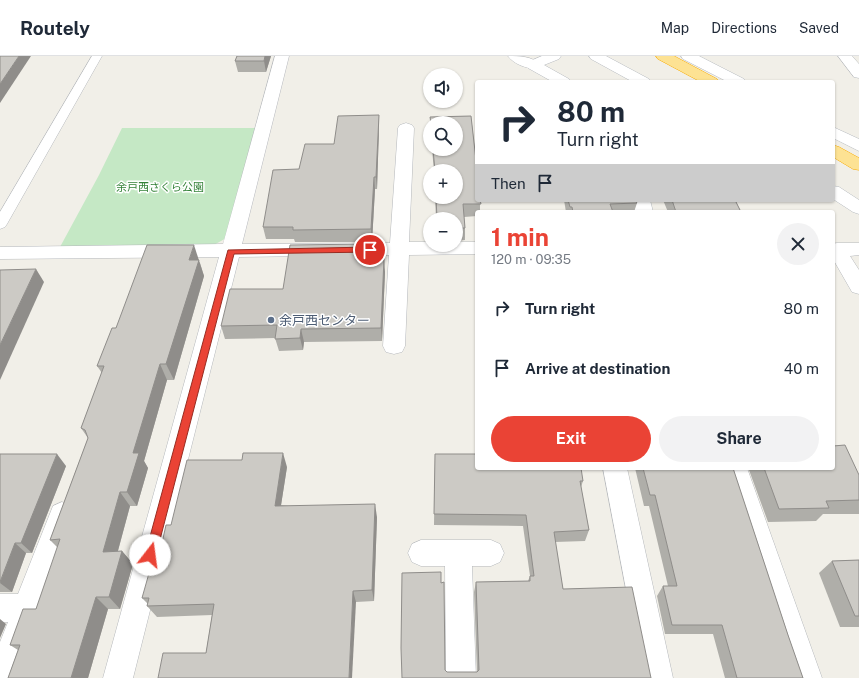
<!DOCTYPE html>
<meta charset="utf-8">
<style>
:root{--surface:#fff;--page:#f2f2f3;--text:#1f2937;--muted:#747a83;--line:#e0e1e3;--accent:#ea4335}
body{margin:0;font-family:"Public Sans","Noto Sans JP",sans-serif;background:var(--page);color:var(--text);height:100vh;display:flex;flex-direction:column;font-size:15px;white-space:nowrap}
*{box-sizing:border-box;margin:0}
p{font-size:13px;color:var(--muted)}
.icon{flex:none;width:22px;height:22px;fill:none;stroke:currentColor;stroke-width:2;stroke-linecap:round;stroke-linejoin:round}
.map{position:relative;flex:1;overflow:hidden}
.details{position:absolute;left:475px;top:154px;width:360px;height:260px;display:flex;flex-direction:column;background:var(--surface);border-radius:4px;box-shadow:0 1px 3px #0004}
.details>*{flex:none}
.hud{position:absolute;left:475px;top:24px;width:360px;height:122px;border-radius:4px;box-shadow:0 1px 3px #0004;background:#fff;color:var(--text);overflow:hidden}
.tools{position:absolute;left:423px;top:12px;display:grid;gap:8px}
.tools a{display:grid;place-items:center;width:40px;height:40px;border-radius:50%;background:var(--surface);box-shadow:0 1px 3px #0004;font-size:20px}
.pin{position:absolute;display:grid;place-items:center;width:34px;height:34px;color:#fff;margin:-17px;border:2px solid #fff;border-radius:50%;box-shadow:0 1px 4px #0007}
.me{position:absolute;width:44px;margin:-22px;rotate:15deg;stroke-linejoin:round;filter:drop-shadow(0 0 3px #0008)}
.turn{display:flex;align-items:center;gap:14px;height:84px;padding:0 16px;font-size:18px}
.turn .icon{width:52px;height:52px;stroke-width:2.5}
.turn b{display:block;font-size:28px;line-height:34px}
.then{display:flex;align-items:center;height:38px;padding:0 16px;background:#0003;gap:8px;font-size:15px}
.round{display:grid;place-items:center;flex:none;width:42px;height:42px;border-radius:21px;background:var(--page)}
.summary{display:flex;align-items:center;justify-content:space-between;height:68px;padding:0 16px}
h1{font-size:24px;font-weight:700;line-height:30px;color:var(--accent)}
.cta{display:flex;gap:8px;margin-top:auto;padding:8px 16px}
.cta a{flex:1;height:46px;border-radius:24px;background:var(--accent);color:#fff;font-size:16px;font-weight:700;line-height:46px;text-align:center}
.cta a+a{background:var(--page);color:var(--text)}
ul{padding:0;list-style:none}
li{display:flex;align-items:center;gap:12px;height:60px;padding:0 16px}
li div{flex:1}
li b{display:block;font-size:15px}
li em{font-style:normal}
header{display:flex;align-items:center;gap:24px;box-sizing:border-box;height:56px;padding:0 20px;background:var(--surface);border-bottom:1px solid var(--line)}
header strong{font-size:19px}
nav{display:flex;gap:22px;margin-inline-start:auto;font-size:14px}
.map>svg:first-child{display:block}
</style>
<header>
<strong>Routely</strong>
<nav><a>Map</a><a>Directions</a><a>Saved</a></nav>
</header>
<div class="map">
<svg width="859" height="622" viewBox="0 0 859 622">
<rect width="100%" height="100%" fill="#f1efe8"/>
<polygon fill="#c5e8c5" points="122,72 259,72 230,180 212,190 60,191 99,119"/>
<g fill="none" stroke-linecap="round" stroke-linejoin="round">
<g stroke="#b5b8bc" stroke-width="1">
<polygon id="lane" points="92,0 102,0 7,168 5,171 0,173 0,156"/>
</g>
<g stroke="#b5b8bc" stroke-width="1">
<g id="street">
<polygon points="275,0 289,0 242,188 390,187 398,72 400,69 406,67 412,69 414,72 409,186 430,186 430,189 456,189 456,186 477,186 477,198 409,199 405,290 402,296 394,298 386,296 383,290 389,199 239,201 133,622 103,622 219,201 0,203 0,191 223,188"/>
<path d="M508 0C519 0 533 0 540 9L538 12C529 14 513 8 508 0Z"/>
<polygon points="838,0 852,0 859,8 859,22 854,21"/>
<polygon points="837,187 859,187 859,199 850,200 859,214 859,238 852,236 833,203 833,188"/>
<polygon points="603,412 627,412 673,622 643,622"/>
<polygon points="723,412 747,412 822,622 792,622"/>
<polygon points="62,446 71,450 75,458 16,622 0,622 0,586 8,566 0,566 0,538 18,538 53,450"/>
<polygon points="421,484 491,484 500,488 504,497 500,506 491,510 472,510 476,622 446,622 445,510 421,510 412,506 408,497 412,488"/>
</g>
</g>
<g stroke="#b6babf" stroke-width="1">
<g id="secondary">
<polygon points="542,0 561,0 559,3 544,9 569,23 571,26 553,26 528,12 526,9 528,6"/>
<polygon points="589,0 606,0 649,23 651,26 633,26 591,3"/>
<polygon points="681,0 699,0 744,23 746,26 728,26 683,3"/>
<polygon points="833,71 859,83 859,95 833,82"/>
<polygon points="833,130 839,131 859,144 859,158 853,156 833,143"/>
<polygon points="632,144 650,144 653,156 635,156"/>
</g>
</g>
<g stroke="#f9ab00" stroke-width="1">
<g id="highway">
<polygon points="656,0 674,0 717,23 719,26 701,26 658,3"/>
<polygon points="833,89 839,91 859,102 859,114 853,113 833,101"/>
</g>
</g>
<use href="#lane" fill="#fff" fill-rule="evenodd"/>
<use href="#street" fill="#fff" fill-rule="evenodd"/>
<use href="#secondary" fill="#fff" fill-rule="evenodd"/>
<use href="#highway" fill="#fde293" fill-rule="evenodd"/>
</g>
<g fill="#afaea9">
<polygon points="237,0 271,0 266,16 238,16 235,5"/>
<polygon points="379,59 379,71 377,133 375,133 372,186 295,186 294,183 266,183 263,171 299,113 334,88"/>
<polygon points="471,60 477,113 477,144 480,144 480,156 477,156 477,160 464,161 465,172 465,184 456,185 456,163 436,163 435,141 456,141 456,115 434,115 432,93 456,93 456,67 430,67 430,61"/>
<polygon points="564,144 635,144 637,147 634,156 566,156"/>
<polygon points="663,144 735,144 741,156 668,156"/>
<polygon points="370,188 371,203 385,216 382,285 304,286 303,294 279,295 275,282 225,283 221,270 283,233"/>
<polygon points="200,206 200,207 204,220 174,324 167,324 144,405 148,412 137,450 130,450 118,495 122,495 133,508 120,553 108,553 88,622 8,622 18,594 10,589 36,553 58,492 50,484 88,382 81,372 102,317 97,310 116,272"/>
<polygon points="0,398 66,410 32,497 26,497 12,536 0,536"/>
<polygon points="435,398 583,425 581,431 589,474 585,485 555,486 563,533 651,622 402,622 445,614 447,616 477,616 474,536 476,526 528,525 530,520 523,470 434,469"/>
<polygon points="287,411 281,449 377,461 374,545 356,546 206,597 212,559 157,561 147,550 148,548 142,542 171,469"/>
<polygon points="635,412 733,412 788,579 803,622 725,622 713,578 665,578 657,540 663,530 668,530 649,450 644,450"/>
<polygon points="750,412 833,412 859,419 859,458 823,458 816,465 768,466 749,414"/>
<polygon points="859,504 859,571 840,571 819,517 832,505"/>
</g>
<g fill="#8f8d8a">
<polygon points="19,0 31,0 0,47 0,28"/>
<polygon points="265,0 271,0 266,16 264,5"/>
<polygon points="379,59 379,71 377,133 376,121"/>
<polygon points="374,121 375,133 372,186 371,173"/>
<polygon points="370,188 371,201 371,216 369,203"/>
<polygon points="194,189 204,220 174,324 166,308 189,204"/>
<polygon points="384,202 385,216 382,285 381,272"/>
<polygon points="36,213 44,226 0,324 0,289"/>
<polygon points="301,273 304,286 303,294 300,282"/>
<polygon points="160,308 167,324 144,405 148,412 137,450 127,436 133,397"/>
<polygon points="283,397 287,411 279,462 275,450"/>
<polygon points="57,398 66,410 32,497 21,487"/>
<polygon points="120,436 130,450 114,509 103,496"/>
<polygon points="375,448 377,461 374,545 372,534"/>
<polygon points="15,487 26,497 12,536 0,527"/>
<polygon points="122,495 133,508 120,553 109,541"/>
<polygon points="353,535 356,546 352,622 349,622"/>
<polygon points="96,541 108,553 88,622 71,622"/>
<polygon points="0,563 6,568 0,582"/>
</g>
<g fill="#cccac5" stroke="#8f8d8a">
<polygon points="0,0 19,0 0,28"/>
<polygon points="237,0 265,0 264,5 235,5"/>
<polygon points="379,59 376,121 374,121 371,173 293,174 293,171 263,171 273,114 299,113 305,88 334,88 338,60"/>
<polygon points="471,60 477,113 477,144 480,144 481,148 463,148 465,172 456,172 456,163 437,163 436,141 456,141 456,115 435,115 433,93 456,93 456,67 431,67 430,61"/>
<polygon points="568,144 635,144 637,147 610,148 613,156 573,156 572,151 570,151"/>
<polygon points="672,144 735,144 741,156 676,156"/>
<polygon points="370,188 369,203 384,202 381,272 301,273 300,282 275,283 277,269 221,270 230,233 283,233 290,189"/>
<polygon points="147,189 194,189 189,204 199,204 166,308 160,308 133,397 139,397 127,436 120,436 103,496 122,495 109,541 96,541 71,622 8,622 20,589 10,589 23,553 36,553 60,483 50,484 88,382 85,374 81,372 104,310 97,310 112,272 116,272"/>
<polygon points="36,213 0,289 0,214"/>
<polygon points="845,389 859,419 859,444 826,445 829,452 779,453 764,412 833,412 833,390"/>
<polygon points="243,397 283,397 275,450 375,448 372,534 353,535 349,622 158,622 163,597 206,597 214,548 147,550 149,542 142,542 155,496 160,496 166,469 171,469 187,404 242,404"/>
<polygon points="0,398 57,398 21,487 15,487 0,526"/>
<polygon points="435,398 477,398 477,412 581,412 583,425 580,425 589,474 554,476 563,533 632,531 651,622 402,622 401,592 402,517 441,516 441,527 444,526 445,614 447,616 477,616 479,614 476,526 530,525 530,520 534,520 526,459 434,458"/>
<polygon points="643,412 733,412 788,579 803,622 737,622 722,569 672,569 663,530 677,530 655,439 650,439"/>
<polygon points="859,504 859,560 855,560 832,505"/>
</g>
<polygon fill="#ea4335" stroke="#982c22" points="370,191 373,192 373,196 234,198 156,499 154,503 150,504 146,503 145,499 228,194"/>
<circle fill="#5c6f8a" stroke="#fff" stroke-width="1.5" cx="271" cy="264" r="4"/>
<g text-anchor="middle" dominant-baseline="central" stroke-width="3" stroke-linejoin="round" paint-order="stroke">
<g font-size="11" fill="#348238" stroke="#fff">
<text x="160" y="131">余戸西さくら公園</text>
</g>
<g font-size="13" fill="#4e5e75" stroke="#fff" text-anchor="start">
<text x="279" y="264">余戸西センター</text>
</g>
</g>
</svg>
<div class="tools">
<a><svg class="icon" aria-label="sound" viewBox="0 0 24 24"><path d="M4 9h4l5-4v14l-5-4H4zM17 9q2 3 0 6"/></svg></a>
<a><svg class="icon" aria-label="search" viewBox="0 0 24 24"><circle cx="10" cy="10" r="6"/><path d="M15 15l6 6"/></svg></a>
<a>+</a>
<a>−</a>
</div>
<div class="pin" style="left:370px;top:194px;background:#d93025"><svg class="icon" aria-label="arrive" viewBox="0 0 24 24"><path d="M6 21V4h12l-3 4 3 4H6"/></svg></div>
<svg class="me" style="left:150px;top:499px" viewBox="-20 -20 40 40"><circle r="19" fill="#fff"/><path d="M0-13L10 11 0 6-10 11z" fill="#ea4335"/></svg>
<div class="hud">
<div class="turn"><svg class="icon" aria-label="right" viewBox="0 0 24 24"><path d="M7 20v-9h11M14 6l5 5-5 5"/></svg><div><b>80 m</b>Turn right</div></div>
<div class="then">Then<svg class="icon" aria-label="arrive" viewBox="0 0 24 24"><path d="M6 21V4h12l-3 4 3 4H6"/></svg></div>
</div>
<section class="details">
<div class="summary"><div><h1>1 min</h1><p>120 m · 09:35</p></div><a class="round"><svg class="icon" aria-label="close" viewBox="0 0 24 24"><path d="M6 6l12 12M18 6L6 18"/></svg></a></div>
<ul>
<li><svg class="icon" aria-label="right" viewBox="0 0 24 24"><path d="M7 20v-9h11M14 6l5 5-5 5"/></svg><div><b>Turn right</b></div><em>80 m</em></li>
<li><svg class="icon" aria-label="arrive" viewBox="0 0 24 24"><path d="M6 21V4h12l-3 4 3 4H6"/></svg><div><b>Arrive at destination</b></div><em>40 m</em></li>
</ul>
<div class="cta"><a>Exit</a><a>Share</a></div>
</section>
</div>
